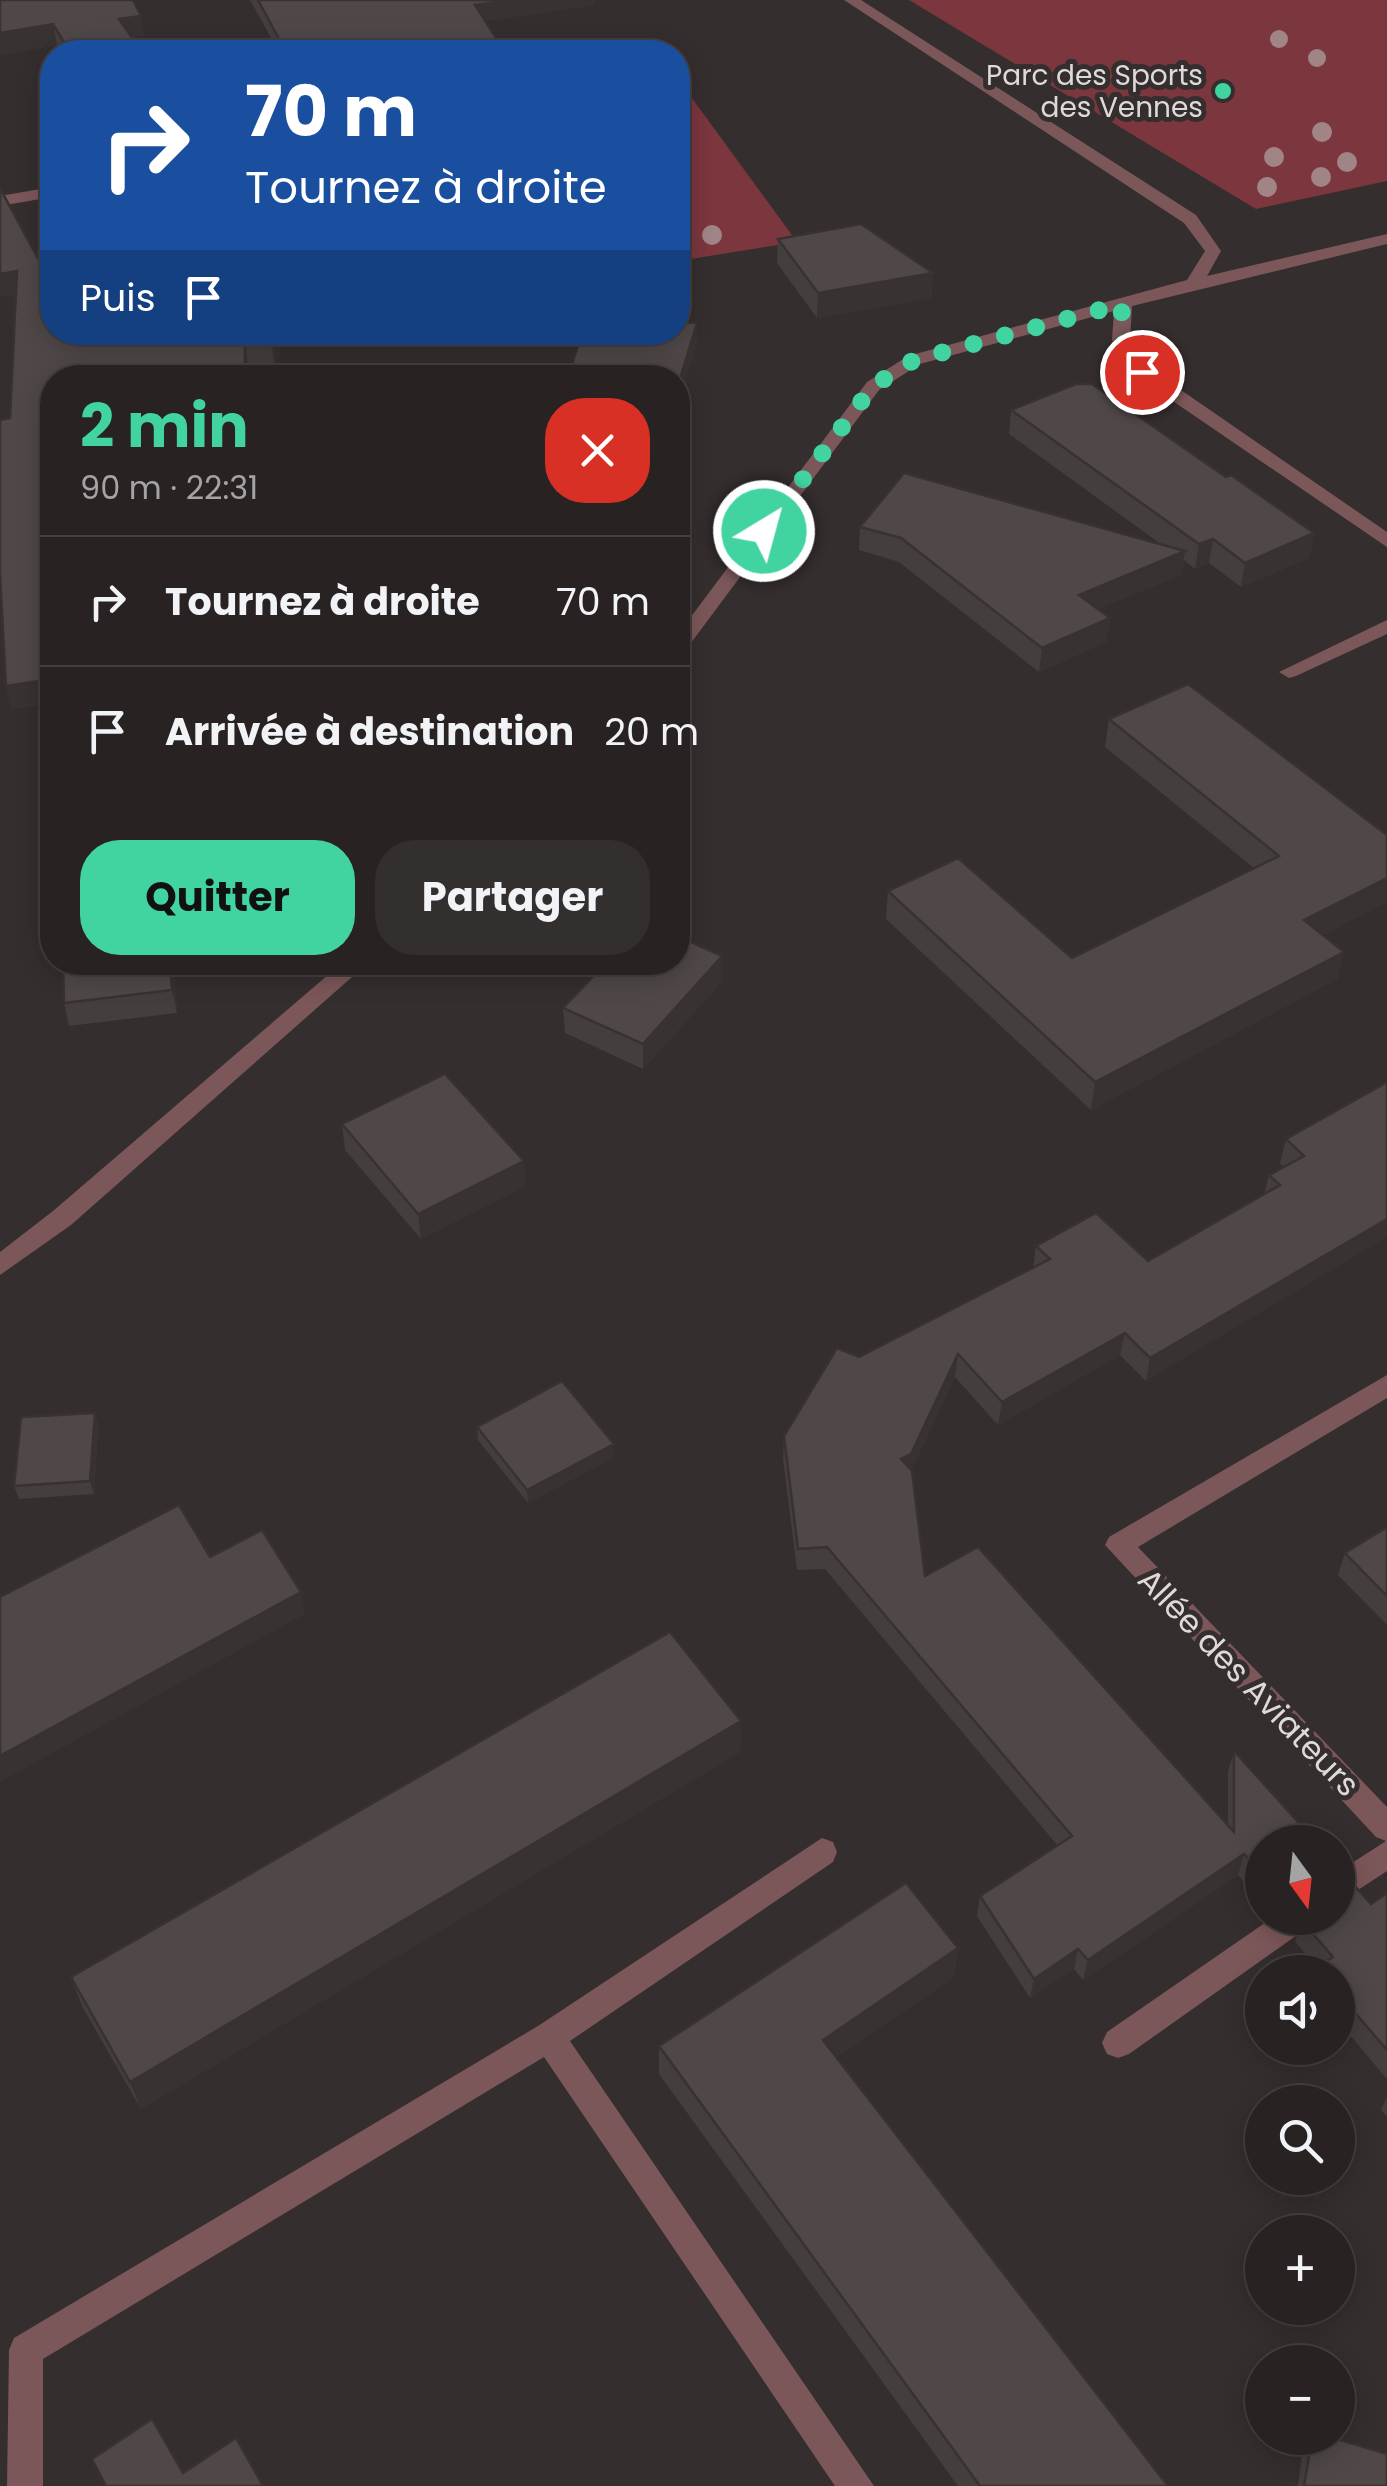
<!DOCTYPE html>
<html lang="fr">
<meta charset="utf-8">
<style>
:root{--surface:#282222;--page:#342f2f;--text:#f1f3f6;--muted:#a5a4a5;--line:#443f40;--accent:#42d4a0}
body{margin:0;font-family:Poppins,sans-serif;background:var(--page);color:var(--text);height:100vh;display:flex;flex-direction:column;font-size:38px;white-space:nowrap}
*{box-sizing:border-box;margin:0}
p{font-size:32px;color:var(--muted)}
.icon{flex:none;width:55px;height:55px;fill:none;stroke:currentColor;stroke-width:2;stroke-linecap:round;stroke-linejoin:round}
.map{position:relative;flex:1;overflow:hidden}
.panel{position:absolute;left:40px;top:365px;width:650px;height:610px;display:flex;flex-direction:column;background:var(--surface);border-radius:40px;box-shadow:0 5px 25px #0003,0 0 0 2px var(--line)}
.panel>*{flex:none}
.hud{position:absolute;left:40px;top:40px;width:650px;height:305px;border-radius:40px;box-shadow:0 5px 25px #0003,0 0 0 2px var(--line);background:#1a4fa0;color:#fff;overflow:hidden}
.needle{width:65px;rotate:165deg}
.controls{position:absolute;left:1245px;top:1825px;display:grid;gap:20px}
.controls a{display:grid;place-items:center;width:110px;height:110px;border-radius:50%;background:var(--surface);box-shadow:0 5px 25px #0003,0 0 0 2px var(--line);font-size:50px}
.pin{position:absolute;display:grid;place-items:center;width:85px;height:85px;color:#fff;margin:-42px;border:5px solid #fff;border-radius:50%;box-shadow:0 2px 10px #0007}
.me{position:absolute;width:110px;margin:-55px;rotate:37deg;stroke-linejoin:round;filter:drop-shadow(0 0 8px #0008)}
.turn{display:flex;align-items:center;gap:35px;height:210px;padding:0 40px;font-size:45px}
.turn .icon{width:130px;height:130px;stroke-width:2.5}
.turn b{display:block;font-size:70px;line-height:85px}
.then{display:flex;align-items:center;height:95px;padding:0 40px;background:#0003;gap:20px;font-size:38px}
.round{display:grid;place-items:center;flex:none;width:105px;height:105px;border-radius:40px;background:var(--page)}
.overview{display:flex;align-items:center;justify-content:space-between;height:170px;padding:0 40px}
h1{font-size:60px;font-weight:700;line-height:75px;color:var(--accent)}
.cta{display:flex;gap:20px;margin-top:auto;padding:20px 40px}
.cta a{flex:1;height:115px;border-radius:40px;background:var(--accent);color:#111;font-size:40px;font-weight:700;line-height:115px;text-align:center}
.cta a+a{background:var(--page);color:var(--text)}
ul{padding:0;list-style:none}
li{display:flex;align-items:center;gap:30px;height:130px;padding:0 40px;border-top:2px solid var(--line)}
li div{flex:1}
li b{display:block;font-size:38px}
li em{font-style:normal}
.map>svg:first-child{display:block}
</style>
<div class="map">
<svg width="1387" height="2486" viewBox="0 0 1387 2486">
<rect width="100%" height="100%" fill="#352e2e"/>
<g fill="#7b363e">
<polygon points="909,0 1387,0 1387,181 1256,209"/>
<polygon points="678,79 797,242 678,261"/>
</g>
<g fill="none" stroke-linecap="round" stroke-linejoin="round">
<polygon fill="#7c5759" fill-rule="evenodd" points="822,1838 833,1842 837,1852 833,1862 570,2041 874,2486 835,2486 544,2057 43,2359 43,2486 7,2486 9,2350 14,2338 538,2026"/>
<g fill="#7c5759" fill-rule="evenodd">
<polygon points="844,0 861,0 1196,215 1221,251 1207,276 1387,234 1387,244 1132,306 1130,340 1149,368 1387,532 1387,547 1136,376 1112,340 1114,311 920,364 879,390 685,651 678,653 678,634 867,382 908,356 1187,280 1205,251 1184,223"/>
<polygon points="52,187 52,197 0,206 0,196"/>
<polygon points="1387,620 1387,634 1296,676 1289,678 1279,672"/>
<polygon points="343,962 369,962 71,1225 0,1275 0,1252 53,1211"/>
<polygon points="1387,1375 1387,1398 1138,1547 1387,1807 1387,1871 1338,1903 1338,1872 1386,1841 1376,1837 1105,1545 1109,1537"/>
<polygon points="1272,1918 1311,1918 1307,1928 1129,2054 1118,2058 1107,2054 1102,2043 1107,2032"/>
</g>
</g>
<g fill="#a18485">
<circle cx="1279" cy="39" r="9"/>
<circle cx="1317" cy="58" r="9"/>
<circle cx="1163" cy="75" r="9"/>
<circle cx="1322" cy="132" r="10"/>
<circle cx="1274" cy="157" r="10"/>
<circle cx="1347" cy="162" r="10"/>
<circle cx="1321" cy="177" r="10"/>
<circle cx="1267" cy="187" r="10"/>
<circle cx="712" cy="235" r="10"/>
</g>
<g fill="#453e3e">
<polygon points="0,0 144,36 132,38 142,52 62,52 57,45 0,55"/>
<polygon points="250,0 595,0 595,5 485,21 505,52 279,52"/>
<polygon points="0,188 52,332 286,332 275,368 248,368 248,378 52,378 52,703 12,709 6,686 10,418 16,294 0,297"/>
<polygon points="778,239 933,273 931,298 817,318 777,263"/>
<polygon points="1011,410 1226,477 1314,533 1309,558 1241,587 1209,563 1195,569 1184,560 1181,575 1098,609 1110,618 1106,642 1039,672 899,562 859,550 860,527 1162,545 1009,434"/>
<polygon points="1109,719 1387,835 1387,902 1323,935 1344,952 1337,979 1091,1110 886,919 888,891 1072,958 1254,868 1105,747"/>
<polygon points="722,956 722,981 643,1069 565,1033 563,1008"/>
<polygon points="173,962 177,1013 69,1026 64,1003"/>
<polygon points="1387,1082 1146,1381 1120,1355 998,1425 955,1377 911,1471 925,1576 1228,1825 1228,1772 1234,1751 1262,1842 1262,1903 1238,1875 1083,1980 1074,1969 1030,1998 977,1916 980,1896 1058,1846 825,1569 797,1570 783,1459 784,1436 859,1357 1033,1268 1036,1246 1148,1261 1264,1195 1269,1175 1284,1167 1280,1163 1286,1139"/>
<polygon points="342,1124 524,1161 525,1186 421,1239 345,1150"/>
<polygon points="95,1413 98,1426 94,1494 19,1499 14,1486"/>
<polygon points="477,1427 614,1457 528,1503 478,1440"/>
<polygon points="1387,1527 1387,1625 1338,1575 1345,1553"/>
<polygon points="741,1721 740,1752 141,2109 82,2006 71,1977"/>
<polygon points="1343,1885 1371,1904 1387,1893 1387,2079 1338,2021 1338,1972 1315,1972 1317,1968 1295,1941 1302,1921 1338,1918"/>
<polygon points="958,1948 954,1977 836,2057 1168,2486 958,2486 659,2074 659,2046"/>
<polygon points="1387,2097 1387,2117 1381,2110"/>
<polygon points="1309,2438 1334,2438 1387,2486 1298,2486 1303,2448"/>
</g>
<g fill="#383232">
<polygon points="512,0 595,0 595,5 476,23 475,5"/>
<polygon points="141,16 144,36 123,39 119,19"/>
<polygon points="53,24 57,45 0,55 0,33"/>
<polygon points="17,271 22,292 0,297 0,274"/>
<polygon points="933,273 931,298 817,318 818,293"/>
<polygon points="697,323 697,344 678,407 678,385"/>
<polygon points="276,332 286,332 275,368 272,346"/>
<polygon points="245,345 248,368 248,378 245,378"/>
<polygon points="1314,533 1309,558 1241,587 1245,563"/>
<polygon points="1213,539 1209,563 1195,569 1199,544"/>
<polygon points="1185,551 1181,575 1076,619 1079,595"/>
<polygon points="1110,618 1106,642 1039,672 1042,648"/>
<polygon points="52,679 52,703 12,709 6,686"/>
<polygon points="1387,878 1387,902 1298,948 1304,920"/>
<polygon points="1344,952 1337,979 1091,1110 1095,1082"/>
<polygon points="722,956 722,981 643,1069 643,1044"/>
<polygon points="170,962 173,962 177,1013 172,990"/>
<polygon points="524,1161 525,1186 421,1239 418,1214"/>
<polygon points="1387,1219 1387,1237 1146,1381 1150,1358"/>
<polygon points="1125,1333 1120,1355 998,1425 1002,1402"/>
<polygon points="958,1354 955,1377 909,1476 901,1459"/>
<polygon points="95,1413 98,1426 94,1494 90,1481"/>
<polygon points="614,1444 614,1457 528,1503 527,1490"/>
<polygon points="301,1592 305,1614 0,1782 0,1756"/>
<polygon points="741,1721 740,1752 141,2109 130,2082"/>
<polygon points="1244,1854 1238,1875 1083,1980 1088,1960"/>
<polygon points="958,1948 954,1977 821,2068 823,2040"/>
<polygon points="1078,1949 1074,1969 1030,1998 1034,1979"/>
</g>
<g fill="#504848" stroke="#383232" stroke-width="2.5">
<polygon points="0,0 133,0 141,16 119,19 142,52 70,52 53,24 0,33"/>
<polygon points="258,0 512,0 475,5 505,52 286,52"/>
<polygon points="0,188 40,262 52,259 52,332 276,332 272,346 245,345 245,378 52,378 52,679 6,686 0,574 0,420 10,418 17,271 0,274"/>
<polygon points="861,224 933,273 818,293 778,239"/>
<polygon points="678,322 697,323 678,385 678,378 568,378 582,332 678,332"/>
<polygon points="1076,384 1092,384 1226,477 1231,475 1314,533 1245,563 1213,539 1199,544 1011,410"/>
<polygon points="904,473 1185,551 1079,595 1110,618 1042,648 901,538 860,527"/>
<polygon points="1188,684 1387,835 1387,878 1304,920 1344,952 1095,1082 888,891 958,858 1072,958 1279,856 1109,719"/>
<polygon points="678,936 722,956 643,1044 563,1008 607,962 678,962"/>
<polygon points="63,962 170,962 172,990 64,1003"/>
<polygon points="445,1074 524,1161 418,1214 342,1124"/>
<polygon points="1387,1082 1387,1219 1150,1358 1125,1333 1002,1402 958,1354 911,1454 901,1459 912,1471 925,1576 978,1547 1234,1832 1234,1751 1316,1842 1262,1842 1262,1875 1244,1854 1088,1960 1078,1949 1034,1979 980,1896 1072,1836 827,1547 798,1549 784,1436 837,1348 859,1357 1050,1259 1036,1246 1096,1213 1148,1261 1280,1185 1269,1175 1304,1156 1286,1139"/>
<polygon points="562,1381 614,1444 527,1490 477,1427"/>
<polygon points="95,1413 90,1481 14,1486 21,1417"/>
<polygon points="179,1505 210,1557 262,1530 301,1592 0,1756 0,1597"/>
<polygon points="1387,1527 1387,1596 1345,1553"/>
<polygon points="670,1632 741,1721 130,2082 71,1977"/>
<polygon points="1338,1867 1342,1872 1343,1885 1352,1883 1371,1904 1387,1893 1387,2050 1338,1993 1338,1972 1320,1972 1316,1968 1333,1957 1302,1921 1307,1918 1338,1918"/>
<polygon points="906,1883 958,1948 823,2040 1168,2486 980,2486 659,2046"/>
<polygon points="152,2419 183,2473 236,2438 263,2486 106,2486 92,2459"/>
<polygon points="1312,2438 1334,2438 1387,2454 1387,2486 1304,2486"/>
</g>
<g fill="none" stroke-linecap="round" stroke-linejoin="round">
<polyline stroke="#42d4a0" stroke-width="18" stroke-dasharray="0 32.4" points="764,531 873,386 914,360 1122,304 1121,340 1142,372"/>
</g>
<circle fill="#42d4a0" stroke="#352e2e" stroke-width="4" cx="1223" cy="91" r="10"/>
<g text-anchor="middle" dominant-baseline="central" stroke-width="10" stroke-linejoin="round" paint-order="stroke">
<g font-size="28" fill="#dfdada" stroke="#352e2e" text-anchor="end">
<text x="1203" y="75">Parc des Sports<tspan x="1203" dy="32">des Vennes</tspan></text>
</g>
<g font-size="32" fill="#dfdada" stroke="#352e2e">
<text transform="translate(1249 1682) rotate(46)">Allée des Aviateurs</text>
</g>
</g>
</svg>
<div class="controls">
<a><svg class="needle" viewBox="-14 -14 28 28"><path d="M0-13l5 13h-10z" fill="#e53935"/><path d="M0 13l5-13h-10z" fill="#a5a4a5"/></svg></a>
<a><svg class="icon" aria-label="sound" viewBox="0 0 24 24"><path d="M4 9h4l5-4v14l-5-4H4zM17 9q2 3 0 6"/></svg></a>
<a><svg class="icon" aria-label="search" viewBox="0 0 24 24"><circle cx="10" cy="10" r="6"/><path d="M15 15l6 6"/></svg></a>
<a>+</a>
<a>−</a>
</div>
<div class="pin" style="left:1142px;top:372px;background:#d93025"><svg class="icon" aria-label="arrive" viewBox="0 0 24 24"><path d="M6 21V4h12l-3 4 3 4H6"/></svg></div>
<svg class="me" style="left:764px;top:531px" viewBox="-20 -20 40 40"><circle r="17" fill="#42d4a0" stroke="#fff" stroke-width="3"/><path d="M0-11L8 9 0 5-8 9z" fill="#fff"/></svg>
<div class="hud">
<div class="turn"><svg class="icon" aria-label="right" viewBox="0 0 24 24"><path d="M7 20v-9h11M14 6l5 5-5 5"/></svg><div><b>70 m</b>Tournez à droite</div></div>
<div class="then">Puis<svg class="icon" aria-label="arrive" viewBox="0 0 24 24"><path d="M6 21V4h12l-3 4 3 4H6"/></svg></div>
</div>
<section class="panel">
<div class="overview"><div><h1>2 min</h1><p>90 m · 22:31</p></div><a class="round" style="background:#d93025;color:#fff"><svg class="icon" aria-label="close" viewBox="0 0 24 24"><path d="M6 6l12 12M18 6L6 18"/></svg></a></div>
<ul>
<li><svg class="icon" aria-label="right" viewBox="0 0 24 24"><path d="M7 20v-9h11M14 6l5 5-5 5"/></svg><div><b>Tournez à droite</b></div><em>70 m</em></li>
<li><svg class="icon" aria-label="arrive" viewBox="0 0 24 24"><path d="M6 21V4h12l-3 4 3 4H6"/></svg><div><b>Arrivée à destination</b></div><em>20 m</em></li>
</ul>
<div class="cta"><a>Quitter</a><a>Partager</a></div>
</section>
</div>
